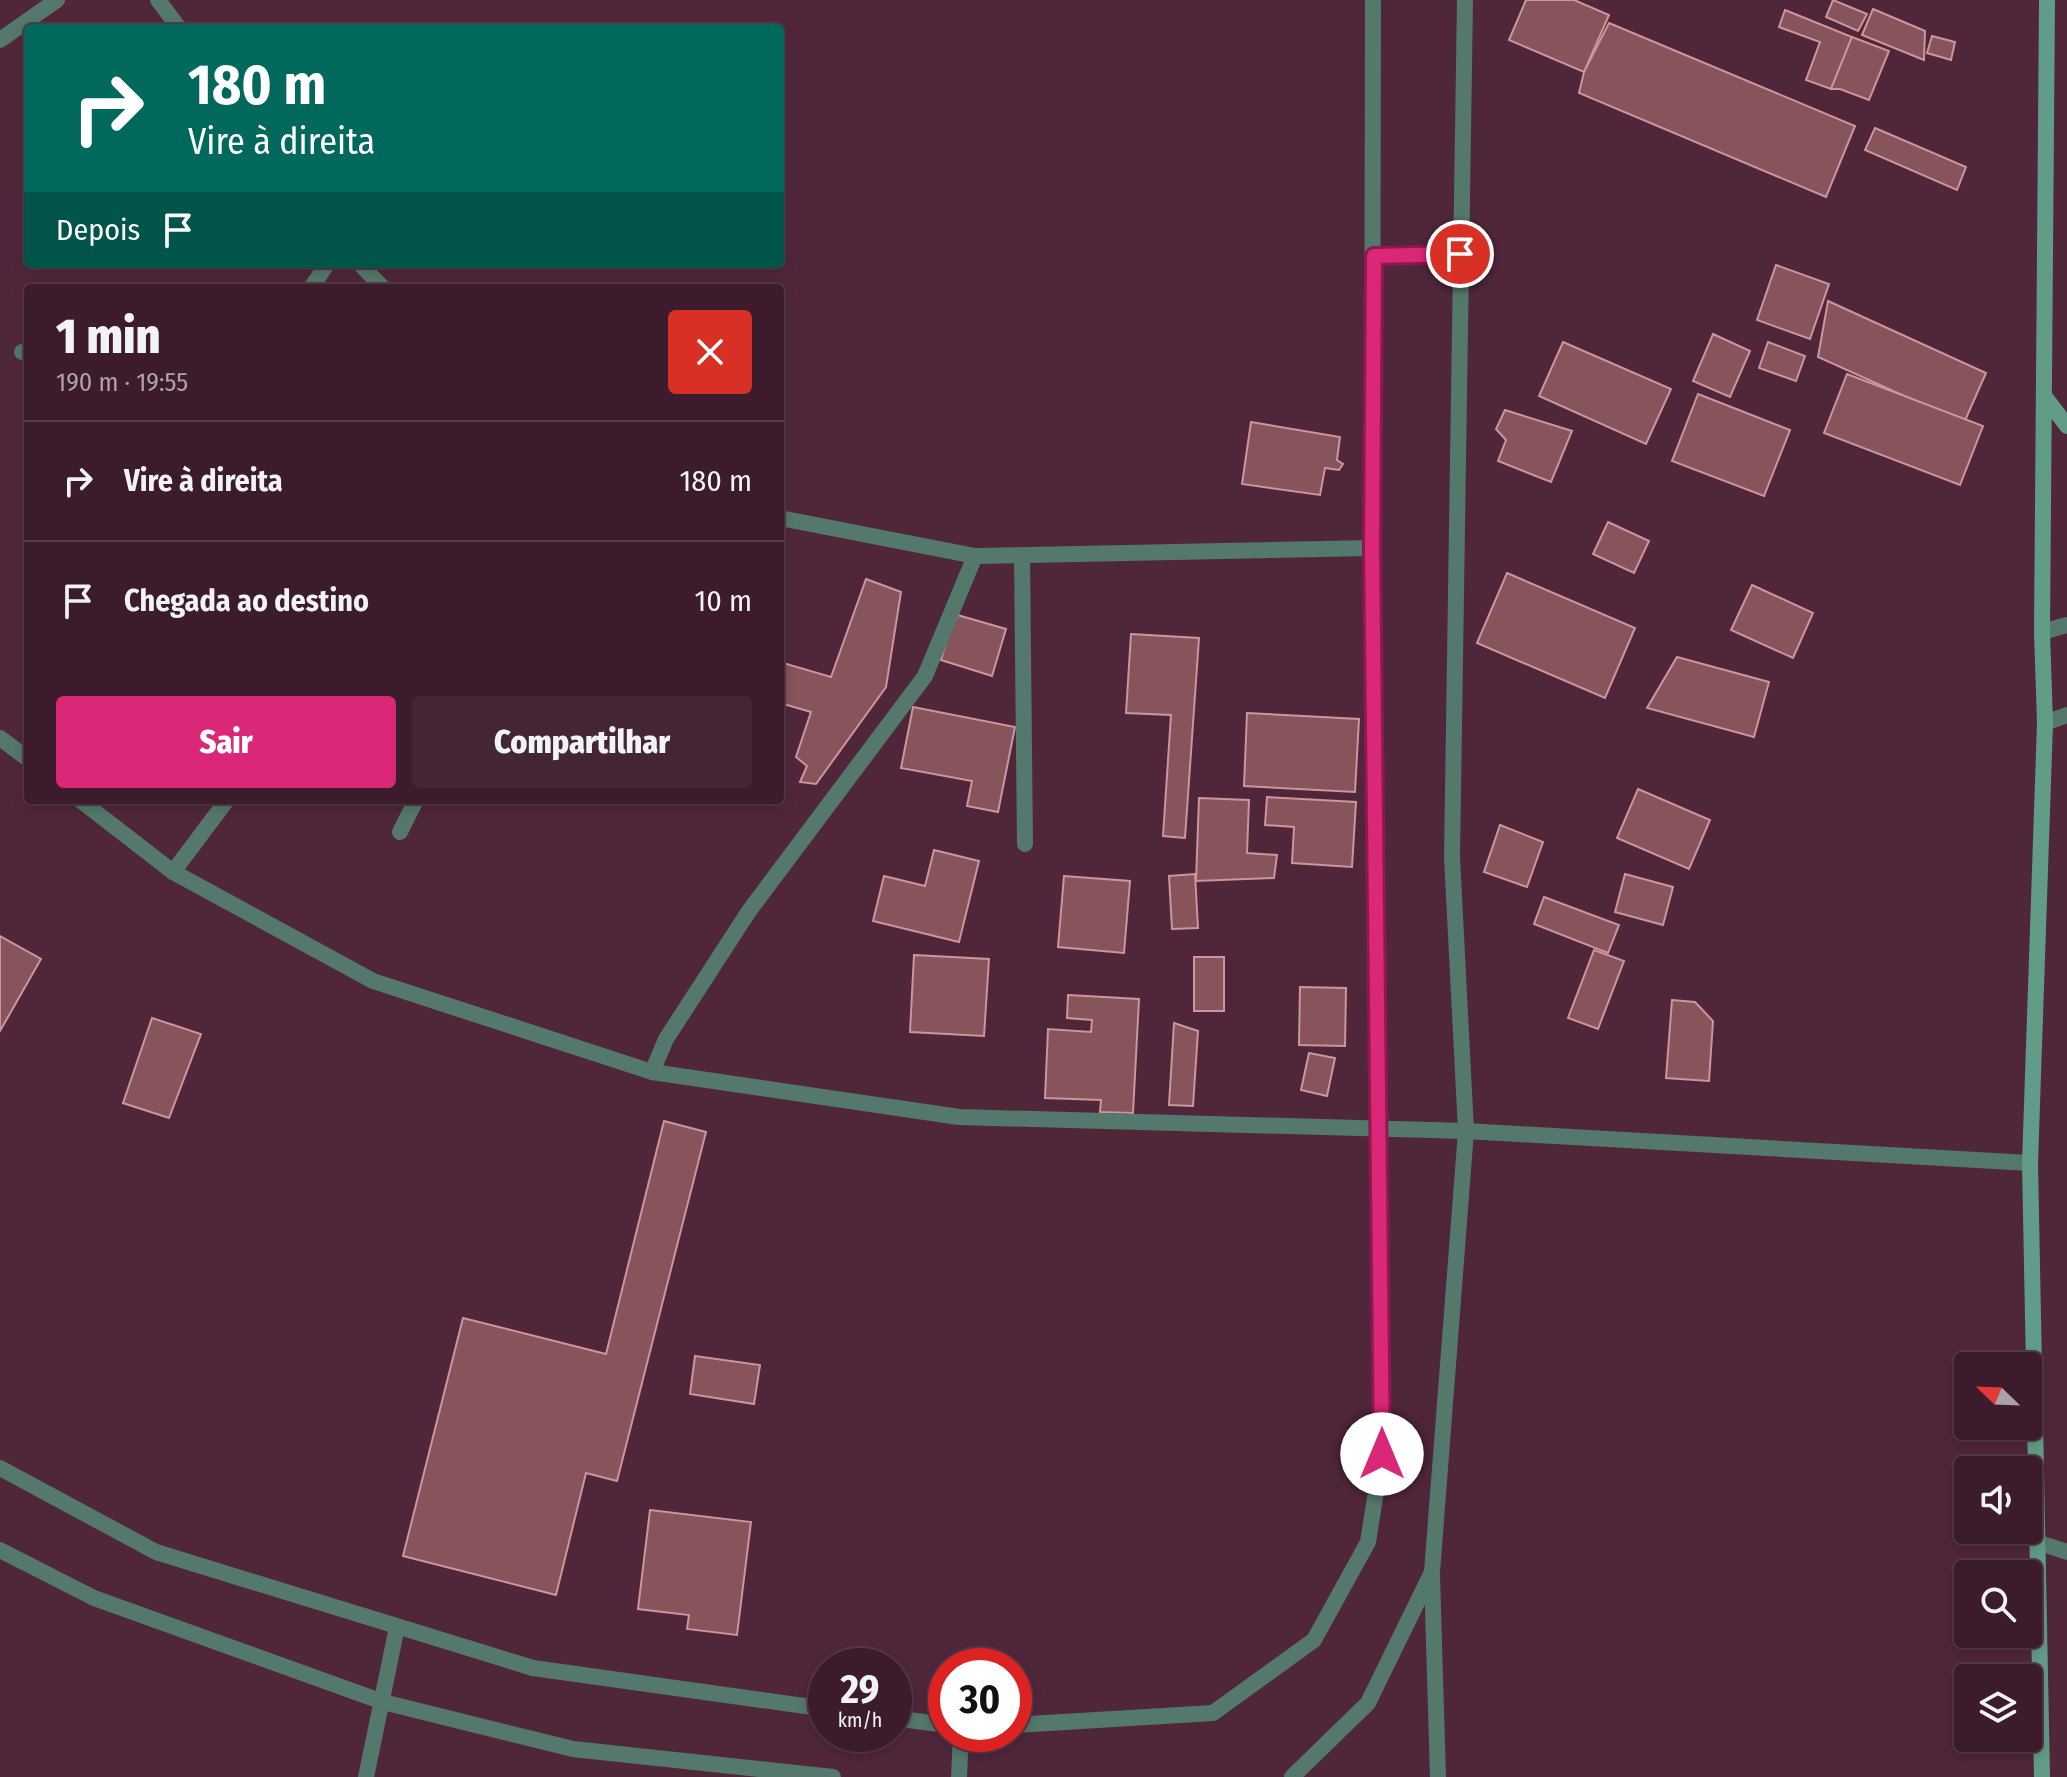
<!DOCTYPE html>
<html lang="pt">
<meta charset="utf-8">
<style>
:root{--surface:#3c1c2c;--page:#432534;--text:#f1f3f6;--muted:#aca1a9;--line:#553a48;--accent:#db2777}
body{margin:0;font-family:"Fira Sans Condensed",sans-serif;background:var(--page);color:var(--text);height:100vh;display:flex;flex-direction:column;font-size:30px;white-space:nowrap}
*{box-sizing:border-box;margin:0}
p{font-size:26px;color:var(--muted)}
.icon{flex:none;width:44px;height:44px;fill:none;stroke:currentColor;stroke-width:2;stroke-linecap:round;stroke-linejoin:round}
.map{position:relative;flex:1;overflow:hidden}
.side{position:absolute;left:24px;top:284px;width:760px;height:520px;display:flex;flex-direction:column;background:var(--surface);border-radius:8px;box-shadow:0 4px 12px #0003,0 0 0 2px var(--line)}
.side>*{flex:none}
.guide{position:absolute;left:24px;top:24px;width:760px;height:244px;border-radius:8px;box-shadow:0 4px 12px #0003,0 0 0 2px var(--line);background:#00695c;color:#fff;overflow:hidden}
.needle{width:52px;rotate:293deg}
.buttons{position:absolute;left:1954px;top:1352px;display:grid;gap:16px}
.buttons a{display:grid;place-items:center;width:88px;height:88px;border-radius:8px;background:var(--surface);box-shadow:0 4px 12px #0003,0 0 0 2px var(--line);font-size:40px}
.speed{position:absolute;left:808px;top:1648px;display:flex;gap:16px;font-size:40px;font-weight:700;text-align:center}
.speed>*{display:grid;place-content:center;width:104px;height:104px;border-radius:50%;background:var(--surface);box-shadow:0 4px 12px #0003,0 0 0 2px var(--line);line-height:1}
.speed small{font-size:20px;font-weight:400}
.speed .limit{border:12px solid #d22;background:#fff;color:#111}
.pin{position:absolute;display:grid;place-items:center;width:68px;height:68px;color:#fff;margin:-34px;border:4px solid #fff;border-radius:50%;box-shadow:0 2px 8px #0007}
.me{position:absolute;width:88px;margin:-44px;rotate:0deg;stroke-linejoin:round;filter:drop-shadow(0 0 6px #0008)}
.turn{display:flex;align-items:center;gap:28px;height:168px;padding:0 32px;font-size:36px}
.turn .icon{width:104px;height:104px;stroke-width:2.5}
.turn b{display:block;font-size:56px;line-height:68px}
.then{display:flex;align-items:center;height:76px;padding:0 32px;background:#0003;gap:16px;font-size:30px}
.round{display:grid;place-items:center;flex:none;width:84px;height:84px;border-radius:8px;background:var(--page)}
.overview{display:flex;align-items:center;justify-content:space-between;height:136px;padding:0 32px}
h1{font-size:48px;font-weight:800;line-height:60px}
.cta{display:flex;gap:16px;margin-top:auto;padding:16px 32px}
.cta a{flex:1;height:92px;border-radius:8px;background:var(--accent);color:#fff;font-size:32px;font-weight:800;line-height:92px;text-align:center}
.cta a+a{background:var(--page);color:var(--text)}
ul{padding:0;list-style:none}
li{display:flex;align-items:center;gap:24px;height:120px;padding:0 32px;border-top:2px solid var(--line)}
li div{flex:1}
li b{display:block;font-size:30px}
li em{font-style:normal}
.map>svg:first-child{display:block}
</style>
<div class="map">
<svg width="2067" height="1777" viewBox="0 0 2067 1777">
<rect width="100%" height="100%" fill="#50263b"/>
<g fill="#87545b" stroke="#cd959c" stroke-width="2">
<polygon points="1526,0 1574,0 1609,15 1584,72 1509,40"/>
<polygon points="1833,0 1867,14 1858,31 1826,17"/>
<polygon points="1873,9 1925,31 1924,60 1862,35"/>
<polygon points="1785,10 1852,37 1831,89 1806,80 1820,42 1779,27"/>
<polygon points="1609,23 1855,126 1826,197 1579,93 1584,72"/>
<polygon points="1932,36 1955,42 1951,60 1927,53"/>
<polygon points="1852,37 1889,51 1869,100 1840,89 1831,89"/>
<polygon points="1875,128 1966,167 1957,190 1865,150"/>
<polygon points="1776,265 1829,284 1810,339 1757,320"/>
<polygon points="1828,301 1986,373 1964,423 1818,357"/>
<polygon points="1713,334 1750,351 1730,397 1693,381"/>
<polygon points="1563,342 1671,389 1646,444 1539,396"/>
<polygon points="1768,342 1805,356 1796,381 1759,368"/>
<polygon points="1847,374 1983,426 1960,485 1824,433"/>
<polygon points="1698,394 1790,430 1764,496 1672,461"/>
<polygon points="1505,410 1572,431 1551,482 1498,461 1506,440 1496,429"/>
<polygon points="1251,422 1340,437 1337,460 1343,464 1339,470 1325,468 1320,495 1242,484"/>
<polygon points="1608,522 1649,541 1634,573 1593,554"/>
<polygon points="1507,573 1635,628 1605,698 1477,643"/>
<polygon points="866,579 901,592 886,687 816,784 800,782 807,766 796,757 811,712 780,703 780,662 831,677"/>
<polygon points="1752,585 1813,613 1793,658 1731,630"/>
<polygon points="954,614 1006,629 992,676 941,660"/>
<polygon points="1131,634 1199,638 1185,838 1163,836 1171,715 1126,713"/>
<polygon points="1677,657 1769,682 1754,737 1647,708"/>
<polygon points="913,707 1015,727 998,812 967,806 972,781 901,768"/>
<polygon points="1247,713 1359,719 1355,792 1244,786"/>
<polygon points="1638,789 1710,820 1689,869 1617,838"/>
<polygon points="1267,797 1356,802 1352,867 1292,863 1294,827 1265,825"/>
<polygon points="1199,798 1249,800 1247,853 1277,855 1274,878 1196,881"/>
<polygon points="1500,825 1543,842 1527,887 1484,872"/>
<polygon points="934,850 979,861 959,942 873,921 884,876 925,886"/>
<polygon points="1195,874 1198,928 1172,929 1169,876"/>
<polygon points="1625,874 1673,887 1663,925 1615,912"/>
<polygon points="1064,876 1130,881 1124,953 1058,947"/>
<polygon points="1544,897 1619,925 1608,953 1534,924"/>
<polygon points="0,936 41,959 0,1031"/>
<polygon points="1594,950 1624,961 1598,1029 1568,1018"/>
<polygon points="914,955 989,959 984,1036 910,1032"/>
<rect x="1194" y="957" width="30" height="54"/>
<polygon points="1300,987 1346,988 1345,1046 1299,1045"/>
<polygon points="1068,995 1139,999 1133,1113 1100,1112 1101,1100 1045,1098 1048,1029 1091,1032 1092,1020 1067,1018"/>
<polygon points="1672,1000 1695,1002 1713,1021 1709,1081 1666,1078"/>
<polygon points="152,1018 201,1034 169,1118 123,1103"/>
<polygon points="1174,1023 1198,1031 1193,1106 1169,1105"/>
<polygon points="1309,1053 1335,1058 1327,1096 1301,1090"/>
<polygon points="664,1121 706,1132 617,1481 586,1473 556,1595 403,1556 463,1318 606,1354"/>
<polygon points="695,1356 760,1365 754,1404 690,1394"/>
<polygon points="650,1510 751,1522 737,1635 687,1629 689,1615 638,1609"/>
</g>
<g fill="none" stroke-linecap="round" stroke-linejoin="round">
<g stroke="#54786b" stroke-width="16">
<polyline points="158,0 179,28"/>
<polyline points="0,40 57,0"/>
<polyline points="1374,256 1460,254"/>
<polyline points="360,264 383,288"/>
<polyline points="311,288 327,264"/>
<polyline points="22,352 28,354"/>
<polyline points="780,518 975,556 1372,548"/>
<polyline points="1022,556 1025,844"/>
<polyline points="2042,632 2067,625"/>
<polyline points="2045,723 2067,715"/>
<polyline points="0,738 28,759"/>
<polyline points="80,800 173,872 373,981 652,1072 959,1117 1466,1131 2030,1163"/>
<polyline points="400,832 416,800"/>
<polyline points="173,872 227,800"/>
<polyline points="652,1072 666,1039 749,911 925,676 975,556"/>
<polyline points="0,1468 156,1552 533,1668 826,1709"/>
<polyline points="2037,1542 2067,1552"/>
<polyline points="0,1550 94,1598 383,1702 573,1749 833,1777"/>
<polyline points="1432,1575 1438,1777"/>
<polyline points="894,1718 946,1725"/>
<polyline points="1014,1725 1213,1713 1314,1640 1368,1542 1382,1454 1372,548 1373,0"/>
<polyline points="366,1777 397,1627"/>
<polyline points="959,1777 961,1734"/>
<polyline points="1292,1777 1368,1703 1432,1572 1466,1131 1452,857 1465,0"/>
</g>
<g stroke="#619c88" stroke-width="16">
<polyline points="2045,397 2067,426"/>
<polyline points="2042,1777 2030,1163 2045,723 2042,632 2047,0"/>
</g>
</g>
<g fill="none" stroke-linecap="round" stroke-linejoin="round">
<g stroke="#8e194d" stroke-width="20">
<polyline id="route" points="1382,1454 1372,548 1374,256 1460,254"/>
</g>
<use href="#route" stroke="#db2777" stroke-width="14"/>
</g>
</svg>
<div class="buttons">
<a><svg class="needle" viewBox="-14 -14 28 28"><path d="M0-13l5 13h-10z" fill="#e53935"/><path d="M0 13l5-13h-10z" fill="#aca1a9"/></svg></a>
<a><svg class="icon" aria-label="sound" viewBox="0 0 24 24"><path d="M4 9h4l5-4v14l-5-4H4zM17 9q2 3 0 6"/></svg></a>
<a><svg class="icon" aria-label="search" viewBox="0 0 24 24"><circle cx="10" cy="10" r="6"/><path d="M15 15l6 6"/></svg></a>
<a><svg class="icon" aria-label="layers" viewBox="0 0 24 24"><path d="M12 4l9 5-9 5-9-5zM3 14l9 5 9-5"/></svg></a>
</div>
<div class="speed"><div>29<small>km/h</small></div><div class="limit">30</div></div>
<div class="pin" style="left:1460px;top:254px;background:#d93025"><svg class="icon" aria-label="arrive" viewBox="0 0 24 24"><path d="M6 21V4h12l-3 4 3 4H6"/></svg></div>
<svg class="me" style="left:1382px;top:1454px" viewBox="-20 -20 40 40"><circle r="19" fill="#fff"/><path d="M0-13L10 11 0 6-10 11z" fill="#db2777"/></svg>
<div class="guide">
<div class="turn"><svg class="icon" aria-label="right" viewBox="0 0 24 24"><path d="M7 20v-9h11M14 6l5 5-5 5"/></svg><div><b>180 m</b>Vire à direita</div></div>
<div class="then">Depois<svg class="icon" aria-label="arrive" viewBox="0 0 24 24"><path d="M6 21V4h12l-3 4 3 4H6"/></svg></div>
</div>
<section class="side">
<div class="overview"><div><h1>1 min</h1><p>190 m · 19:55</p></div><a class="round" style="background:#d93025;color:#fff"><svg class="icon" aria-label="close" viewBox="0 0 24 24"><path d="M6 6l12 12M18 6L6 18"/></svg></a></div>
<ul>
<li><svg class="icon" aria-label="right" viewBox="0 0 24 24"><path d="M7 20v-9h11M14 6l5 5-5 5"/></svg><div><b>Vire à direita</b></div><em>180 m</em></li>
<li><svg class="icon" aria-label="arrive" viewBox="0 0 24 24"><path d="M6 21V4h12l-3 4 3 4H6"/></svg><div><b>Chegada ao destino</b></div><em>10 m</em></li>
</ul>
<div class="cta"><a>Sair</a><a>Compartilhar</a></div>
</section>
</div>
